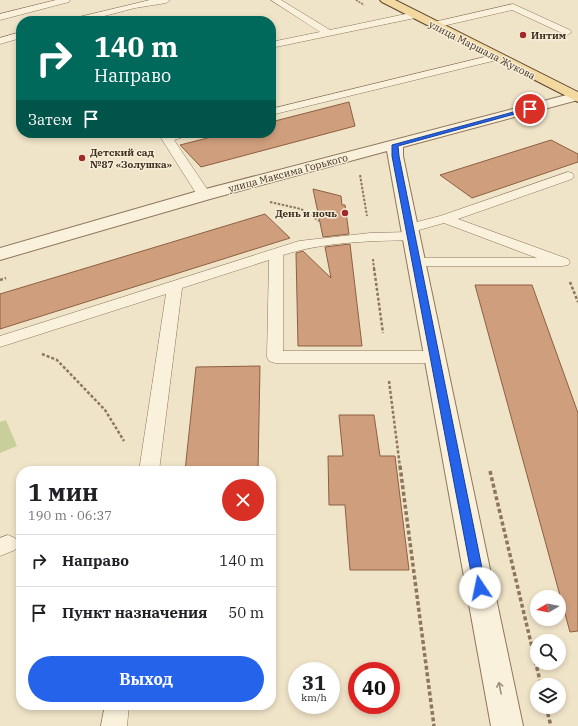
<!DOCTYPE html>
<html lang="ru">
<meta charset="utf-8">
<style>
:root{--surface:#fff;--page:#f6f6f6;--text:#202124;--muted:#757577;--line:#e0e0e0;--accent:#2563eb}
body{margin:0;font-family:"IBM Plex Serif",serif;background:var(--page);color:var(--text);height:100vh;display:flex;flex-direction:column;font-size:15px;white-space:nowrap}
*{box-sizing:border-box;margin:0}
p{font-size:13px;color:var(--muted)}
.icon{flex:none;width:22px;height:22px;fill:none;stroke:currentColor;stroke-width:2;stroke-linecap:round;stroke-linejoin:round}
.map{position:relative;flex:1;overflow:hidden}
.panel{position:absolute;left:16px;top:466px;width:260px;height:244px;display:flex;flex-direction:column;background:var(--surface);border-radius:16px;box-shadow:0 2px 6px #0003}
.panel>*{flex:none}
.banner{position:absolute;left:16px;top:16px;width:260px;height:122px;border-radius:16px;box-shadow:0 2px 6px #0003;background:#00695c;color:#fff;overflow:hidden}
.needle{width:26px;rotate:260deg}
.controls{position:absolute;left:530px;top:590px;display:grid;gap:8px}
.controls a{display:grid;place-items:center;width:36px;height:36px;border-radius:50%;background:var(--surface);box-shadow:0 2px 6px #0003;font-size:20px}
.speed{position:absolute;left:288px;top:662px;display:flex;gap:8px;font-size:20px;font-weight:700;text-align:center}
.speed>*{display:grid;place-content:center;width:52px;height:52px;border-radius:50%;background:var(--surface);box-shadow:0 2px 6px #0003;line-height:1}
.speed small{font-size:10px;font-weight:400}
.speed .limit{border:6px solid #d22;background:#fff;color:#111}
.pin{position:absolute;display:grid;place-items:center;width:34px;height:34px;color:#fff;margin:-17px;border:2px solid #fff;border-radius:50%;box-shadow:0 1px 4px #0007}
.me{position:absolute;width:44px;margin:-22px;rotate:349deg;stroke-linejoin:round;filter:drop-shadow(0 0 3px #0008)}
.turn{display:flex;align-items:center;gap:14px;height:84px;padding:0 12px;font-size:18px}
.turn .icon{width:52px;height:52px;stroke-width:2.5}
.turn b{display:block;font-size:28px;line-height:34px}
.then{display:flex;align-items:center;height:38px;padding:0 12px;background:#0003;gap:8px;font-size:15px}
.round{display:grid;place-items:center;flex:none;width:42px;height:42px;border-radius:21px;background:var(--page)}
.head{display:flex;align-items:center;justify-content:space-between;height:68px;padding:0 12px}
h1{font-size:24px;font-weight:700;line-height:30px}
.action{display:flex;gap:8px;margin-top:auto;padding:8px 12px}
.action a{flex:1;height:46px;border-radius:24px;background:var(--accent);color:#fff;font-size:16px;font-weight:700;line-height:46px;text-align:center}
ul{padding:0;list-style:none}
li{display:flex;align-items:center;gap:12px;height:52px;padding:0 12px;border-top:1px solid var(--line)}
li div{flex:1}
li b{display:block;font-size:15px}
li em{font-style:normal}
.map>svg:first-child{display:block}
</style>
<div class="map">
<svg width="578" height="726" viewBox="0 0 578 726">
<rect width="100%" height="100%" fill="#f0e4c8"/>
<polygon fill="#c9cf9b" points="6,420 17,446 0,453 0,422"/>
<g fill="#cf9f7d" stroke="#8d5f41">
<polygon points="349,102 355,126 201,167 180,145 227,133 271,133 271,122"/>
<polygon points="551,140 578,154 578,162 472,198 440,175"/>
<polygon points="313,189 341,196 342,205 345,205 349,234 323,237"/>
<polygon points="265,214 290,238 0,329 0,294"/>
<polygon points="350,244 362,346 298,346 296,253 303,251 331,278 325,247"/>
<polygon points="475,285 532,285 578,413 578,631 570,632"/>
<polygon points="260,366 258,471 185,471 196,367"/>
<polygon points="339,415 374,415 380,456 395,456 409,570 350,570 345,505 329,505 328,456 343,456"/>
</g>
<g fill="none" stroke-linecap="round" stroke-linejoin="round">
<g stroke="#8d765c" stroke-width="1">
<g id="service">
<polygon points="56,0 70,0 69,2 0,20 0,14"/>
<polygon points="150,0 170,0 166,3 135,8 85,21 69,21 71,19"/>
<polygon points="271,0 281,0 330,30 415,12 420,15 415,18 271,48 271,42 320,32"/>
<polygon points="513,4 570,30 572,32 567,35 564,34 512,10 434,28 429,25 434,22"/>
<polygon points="21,32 21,38 0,44 0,38"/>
<polygon points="497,54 502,57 501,59 271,115 271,109"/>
<polygon points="172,133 192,133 190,135 174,140 211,195 209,198 199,198 161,138 163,135"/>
<path d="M568 172 572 173 574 176 572 179 458 219 568 259 570 262 568 265 563 266H417L412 265 410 262 412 259 417 258H537L444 223 412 232 417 233 419 236 417 239 412 240C369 241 324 242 283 255V351H435L441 353 443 357 441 361 435 363H275L269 361 267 357 269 260 182 288 159 471H139L166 294 0 347V336L299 241 370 233 409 232 405 231 403 228 405 225 440 216Z"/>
<polygon points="8,535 15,538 19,544 15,550 0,556 0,538"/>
<polygon points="105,705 129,705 127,726 101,726"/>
</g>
</g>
<g stroke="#8d765c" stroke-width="2">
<polygon id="tertiary" points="578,92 578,100 403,147 403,156 523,726 491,726 387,151 210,199 0,260 0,248 198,191"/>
</g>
<g stroke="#5b4430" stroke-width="2">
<polygon id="primary" points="380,0 395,0 578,92 578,102 382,2"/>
</g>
<polyline stroke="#8d765c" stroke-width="1.5" stroke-dasharray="2 1" stroke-linecap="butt" points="356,0 364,5"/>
<g stroke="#8d765c" stroke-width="2" stroke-dasharray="2.5 1.5" stroke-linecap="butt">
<polyline points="360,175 367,216"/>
<polyline points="270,202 301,209 319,221"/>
<polyline points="373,259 374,269"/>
</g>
<g stroke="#8d765c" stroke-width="2.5" stroke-dasharray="3 2" stroke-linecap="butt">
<polyline points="374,268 383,333"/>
<polyline points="0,280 6,278"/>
<polyline points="570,282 578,302"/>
<polyline points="42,354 57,360 105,410 124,441"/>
<polyline points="389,381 400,467"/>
</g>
<g stroke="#8d765c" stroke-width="3.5" stroke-dasharray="4 2.5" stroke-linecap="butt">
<polyline points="400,466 434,726"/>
<polyline points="490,471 541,685"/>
<polyline points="546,707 551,726"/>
</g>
<use href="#service" fill="#faf1dc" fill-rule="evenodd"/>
<use href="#tertiary" fill="#faf1dc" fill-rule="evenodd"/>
<use href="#primary" fill="#f3d9a0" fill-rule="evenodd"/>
</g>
<defs><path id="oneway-shaft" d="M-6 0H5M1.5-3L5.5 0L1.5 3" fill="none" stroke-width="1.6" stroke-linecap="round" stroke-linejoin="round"/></defs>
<use stroke="#9c907e" href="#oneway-shaft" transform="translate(500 688) rotate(-101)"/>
<polygon fill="#2563eb" stroke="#184099" points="528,108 533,109 398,146 399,156 486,588 484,591 480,593 476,591 474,588 392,156 392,145"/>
<g fill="#9e2a2b" stroke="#f7eed8" stroke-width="1.5">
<circle cx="523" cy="35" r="4"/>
<circle cx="82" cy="158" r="4"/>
<circle cx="345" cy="213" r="4"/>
</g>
<g text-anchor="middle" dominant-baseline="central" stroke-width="3" stroke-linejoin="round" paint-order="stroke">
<g font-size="10" font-weight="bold" fill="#3d2e20" stroke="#f7eed8" text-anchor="start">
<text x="531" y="35">Интим</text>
<text x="90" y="152">Детский сад<tspan x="90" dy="12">№87 «Золушка»</tspan></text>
<text x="337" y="213" text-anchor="end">День и ночь</text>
</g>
<g font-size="10" fill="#3d2e20" stroke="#f7eed8">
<text transform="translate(482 50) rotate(27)">улица Маршала Жукова</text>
<text transform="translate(288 173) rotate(-15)">улица Максима Горького</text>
</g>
</g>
</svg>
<div class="controls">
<a><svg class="needle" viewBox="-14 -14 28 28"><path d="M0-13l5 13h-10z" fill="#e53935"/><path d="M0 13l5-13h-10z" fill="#757577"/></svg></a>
<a><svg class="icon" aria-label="search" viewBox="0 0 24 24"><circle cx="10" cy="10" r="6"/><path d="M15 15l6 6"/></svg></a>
<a><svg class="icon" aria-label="layers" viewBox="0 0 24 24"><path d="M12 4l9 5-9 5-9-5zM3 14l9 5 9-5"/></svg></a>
</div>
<div class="speed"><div>31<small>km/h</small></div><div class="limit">40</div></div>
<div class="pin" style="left:530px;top:109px;background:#d93025"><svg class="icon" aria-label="arrive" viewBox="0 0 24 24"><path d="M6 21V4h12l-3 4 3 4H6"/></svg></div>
<svg class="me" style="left:480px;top:588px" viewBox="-20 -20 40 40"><circle r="19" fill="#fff"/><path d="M0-13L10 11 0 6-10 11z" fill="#2563eb"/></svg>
<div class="banner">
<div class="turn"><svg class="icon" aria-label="right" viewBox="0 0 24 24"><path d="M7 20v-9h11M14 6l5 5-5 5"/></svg><div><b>140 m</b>Направо</div></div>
<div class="then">Затем<svg class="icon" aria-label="arrive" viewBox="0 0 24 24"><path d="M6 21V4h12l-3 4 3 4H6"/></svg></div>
</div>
<section class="panel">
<div class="head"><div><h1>1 мин</h1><p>190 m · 06:37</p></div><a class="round" style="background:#d93025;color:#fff"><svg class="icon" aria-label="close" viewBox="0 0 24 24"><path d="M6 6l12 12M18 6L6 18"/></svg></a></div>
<ul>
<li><svg class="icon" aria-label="right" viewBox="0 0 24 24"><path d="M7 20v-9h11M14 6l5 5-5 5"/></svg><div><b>Направо</b></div><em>140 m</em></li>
<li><svg class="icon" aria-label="arrive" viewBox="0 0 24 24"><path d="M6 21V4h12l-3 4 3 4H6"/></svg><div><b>Пункт назначения</b></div><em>50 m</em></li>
</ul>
<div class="action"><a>Выход</a></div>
</section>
</div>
